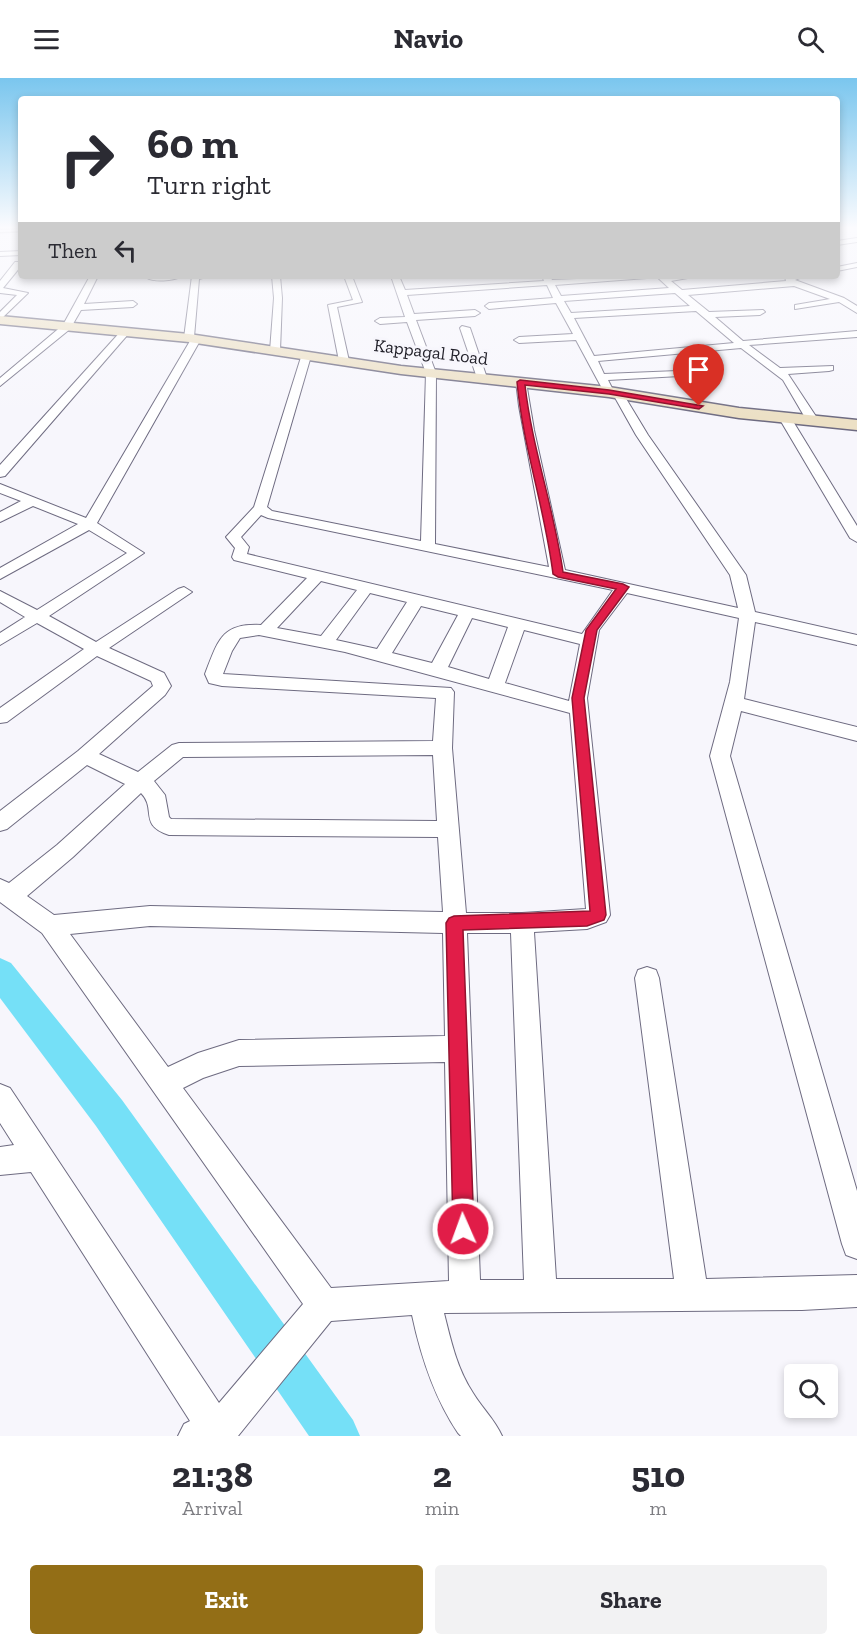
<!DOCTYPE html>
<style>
:root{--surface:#fff;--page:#f2f2f3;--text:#2b2b33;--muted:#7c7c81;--accent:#936e16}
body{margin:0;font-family:"Zilla Slab",serif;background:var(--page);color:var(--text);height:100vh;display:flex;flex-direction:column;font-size:22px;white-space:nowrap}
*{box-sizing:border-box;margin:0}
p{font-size:20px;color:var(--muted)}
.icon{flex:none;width:33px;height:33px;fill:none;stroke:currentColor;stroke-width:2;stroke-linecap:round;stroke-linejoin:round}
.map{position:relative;height:1358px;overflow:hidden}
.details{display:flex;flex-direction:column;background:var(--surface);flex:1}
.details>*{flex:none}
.top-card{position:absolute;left:18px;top:18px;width:822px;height:183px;border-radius:6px;box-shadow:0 3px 9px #0003;background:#fff;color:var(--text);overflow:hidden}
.fabs{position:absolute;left:784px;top:1286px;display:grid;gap:12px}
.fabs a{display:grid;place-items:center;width:54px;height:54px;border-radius:6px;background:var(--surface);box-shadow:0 3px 9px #0003;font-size:30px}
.pin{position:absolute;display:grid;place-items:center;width:51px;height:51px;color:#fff;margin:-62px -26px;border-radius:50% 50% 50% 0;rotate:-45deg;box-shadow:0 0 6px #0007}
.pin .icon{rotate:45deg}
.me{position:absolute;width:66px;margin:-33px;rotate:358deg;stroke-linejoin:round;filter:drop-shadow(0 0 4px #0008)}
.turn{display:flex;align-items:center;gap:21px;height:126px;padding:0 30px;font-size:27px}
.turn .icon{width:78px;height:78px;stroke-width:2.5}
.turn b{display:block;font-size:42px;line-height:51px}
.then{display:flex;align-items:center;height:57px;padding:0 30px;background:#0003;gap:12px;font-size:22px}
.eta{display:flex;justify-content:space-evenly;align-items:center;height:102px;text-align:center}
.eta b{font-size:36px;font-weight:700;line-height:42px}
.action{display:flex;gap:12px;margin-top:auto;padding:12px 30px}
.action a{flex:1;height:69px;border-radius:6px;background:var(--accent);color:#fff;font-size:24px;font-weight:700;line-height:69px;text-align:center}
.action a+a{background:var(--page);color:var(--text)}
header{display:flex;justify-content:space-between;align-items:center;height:78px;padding:0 30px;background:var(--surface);font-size:27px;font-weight:700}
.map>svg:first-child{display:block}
</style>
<header><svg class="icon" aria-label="menu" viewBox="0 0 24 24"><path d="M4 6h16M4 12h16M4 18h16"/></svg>Navio<svg class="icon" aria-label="search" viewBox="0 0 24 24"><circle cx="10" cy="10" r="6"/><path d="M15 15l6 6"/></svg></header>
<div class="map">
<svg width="857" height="1358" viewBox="0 0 857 1358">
<rect width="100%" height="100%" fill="#f7f6fc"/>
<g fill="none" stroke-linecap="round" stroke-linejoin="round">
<polygon fill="#75e0f7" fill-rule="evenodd" points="0,880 11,885 122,1022 353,1342 360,1358 309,1358 96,1048 0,920"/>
<g stroke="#6e6b81" stroke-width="3">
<polygon id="service" points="21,151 21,153 0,154 0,152"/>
</g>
<g stroke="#6e6b81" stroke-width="2">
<g id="minor">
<polygon points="857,160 857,164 837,167 837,163"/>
<polygon points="21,173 21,177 0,178 0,174"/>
<polygon points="15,184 21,184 21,188 3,210 28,215 0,242 0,234 17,217 0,215 0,203"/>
<polygon points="857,185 857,189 837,193 837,189"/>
<polygon points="90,198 98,198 84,226 133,223 137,226 133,229 81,232 70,251 0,308 0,300 63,247"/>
<path d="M149 198H179L180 199C173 203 154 204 147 200Z"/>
<path d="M192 198H210L199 201 194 259 201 261 97 445 144 475 49 538 96 564 178 511 184 509 192 514 109 570 164 595 171 608 165 617 99 676 138 694 172 667 179 665 433 663 436 620 222 608 209 605 205 596C218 563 221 545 261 547L307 500 234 482 232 479 235 470 226 459 254 429 302 276 311 278 267 429 272 433 421 463 426 295 407 244 380 246 375 243 380 240 405 239 391 198H399L405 212 544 203 542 198H550L552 202 651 198 647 200 555 207 561 218 669 210 656 198H699L671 203 682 212 786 203 785 199 804 198 795 202 844 220 857 228V235L839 224 795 231V227L830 221 794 208 688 217 709 234 763 232 765 234 760 237 715 239 743 263 857 253V259L749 267 780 290 833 288V292L829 293 788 296 819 343 813 347 807 343 783 302 741 270 598 283 604 296 702 292 703 294 698 297 608 302 614 314H622L648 357 746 497 755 534 857 557V567L755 544 744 621 857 649V663L741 633 730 678 857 1113V1181L846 1177 842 1166 710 678 730 604 739 540 627 515 599 552 587 620 610 837 606 844 587 851 534 854 556 1201H674L635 900 638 892 647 889 656 892 659 900 706 1201 857 1197V1229L802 1232 444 1235C451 1263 457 1291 473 1315 482 1330 495 1342 502 1358H461L458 1355C434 1319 421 1279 412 1237L331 1243 238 1358H178L184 1346 190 1343 31 1094 0 1097V1069L14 1067 0 1045V1006L10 1010 219 1325 303 1226 42 855 0 824V801L9 805 57 767 125 706 87 687 7 751 0 753V733L78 673 153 608 151 603 97 578 7 644 0 645V630L84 571 37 545 0 567V555L25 539 0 524V513L37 532 127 475 89 452 0 501V490L78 446 33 428 0 444V434L21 423 0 415V406L86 440 190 263 184 260ZM547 207 553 220 489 225 485 228 489 231 556 225 573 256 519 259 514 262 519 265 576 262 604 314 605 316H613L636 357 730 497 738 530 565 492 534 352 526 304 521 301 516 304 519 328 549 489 435 466 436 295 416 242 475 238 480 235 475 232 414 236 407 217ZM675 215 690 228 571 235 564 223ZM696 233 734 265 594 278 574 240ZM261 437 268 440 613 512 582 556 247 476 249 469 241 459ZM321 503 357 512 321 558 277 550ZM370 515 407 524 377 571 336 562ZM421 528 458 537 432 585 392 575ZM472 540 508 549 489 601 448 589ZM524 552 580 566 569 623 505 605ZM259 557 345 574 570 635 586 831 522 835H466L452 670 454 614 451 610 223 596 232 573 240 560ZM433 677 437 743 171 741 169 739 165 717 154 703 183 679ZM141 715C157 731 138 747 169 757L438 759 443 834 150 828 54 837 27 818 73 779ZM150 848 443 855 445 958 239 962 198 975 168 989 70 856ZM467 855H511L524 1202H480ZM445 984 449 1203 331 1210 183 1010 203 1000 239 988Z"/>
<polygon points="272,198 280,198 282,220 280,273 275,276 270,273 274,220"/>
<polygon points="344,198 352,198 362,224 337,229 349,283 344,286 339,283 328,227 353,222"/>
<polygon points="462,248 470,250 487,300 486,302 482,303 477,300 460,250"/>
<polygon points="122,252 130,254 5,398 0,399 0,387"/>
<polygon points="785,337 791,340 857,448 857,464 850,460 779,340"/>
</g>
</g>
<g stroke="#6e6b81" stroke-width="3">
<polygon id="secondary" points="0,238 189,256 401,288 609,309 739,330 857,342 857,352 739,340 609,319 401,296 189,264 0,246"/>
</g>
<use href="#service" fill="#fff" fill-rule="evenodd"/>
<use href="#minor" fill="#fff" fill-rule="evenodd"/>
<use href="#secondary" fill="#ece0c5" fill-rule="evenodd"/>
</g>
<linearGradient id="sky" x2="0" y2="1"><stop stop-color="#7ac6ee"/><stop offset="0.44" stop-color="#fbfbfe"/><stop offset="1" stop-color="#fbfbfe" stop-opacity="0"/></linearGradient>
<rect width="857" height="340" fill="url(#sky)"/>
<path fill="#e11d48" stroke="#92132f" stroke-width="1.5" d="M520 302 609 312 703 328 699 331 609 316 525 307C532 370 554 430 563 494L623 506 629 509 597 552 584 620 606 837 604 842 587 848 463 852 474 1151 471 1158 463 1162 456 1158 453 1151 446 845 449 840 454 838 590 833 572 620 586 552 616 511 558 499 553 496C545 431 523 369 517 304Z"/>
<g text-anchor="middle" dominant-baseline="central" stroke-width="6" stroke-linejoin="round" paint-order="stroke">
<g font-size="18" fill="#23222b" stroke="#f7f6fc">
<text transform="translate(431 274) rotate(7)">Kappagal Road</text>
</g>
</g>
</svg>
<div class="fabs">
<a><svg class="icon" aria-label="search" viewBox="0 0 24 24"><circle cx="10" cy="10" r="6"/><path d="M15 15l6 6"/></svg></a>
</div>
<div class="pin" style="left:699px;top:328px;background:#d93025"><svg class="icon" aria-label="arrive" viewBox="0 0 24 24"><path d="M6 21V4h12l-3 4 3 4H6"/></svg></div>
<svg class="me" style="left:463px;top:1151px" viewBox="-20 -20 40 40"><circle r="17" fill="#e11d48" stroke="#fff" stroke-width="3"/><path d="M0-11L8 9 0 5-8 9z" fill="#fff"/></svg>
<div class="top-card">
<div class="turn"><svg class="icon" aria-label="right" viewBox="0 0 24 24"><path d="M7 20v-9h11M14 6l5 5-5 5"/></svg><div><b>60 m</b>Turn right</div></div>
<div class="then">Then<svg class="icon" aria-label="left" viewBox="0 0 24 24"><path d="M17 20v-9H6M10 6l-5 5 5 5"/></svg></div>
</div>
</div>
<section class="details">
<div class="eta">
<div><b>21:38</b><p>Arrival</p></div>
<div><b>2</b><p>min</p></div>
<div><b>510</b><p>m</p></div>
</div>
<div class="action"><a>Exit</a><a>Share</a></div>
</section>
